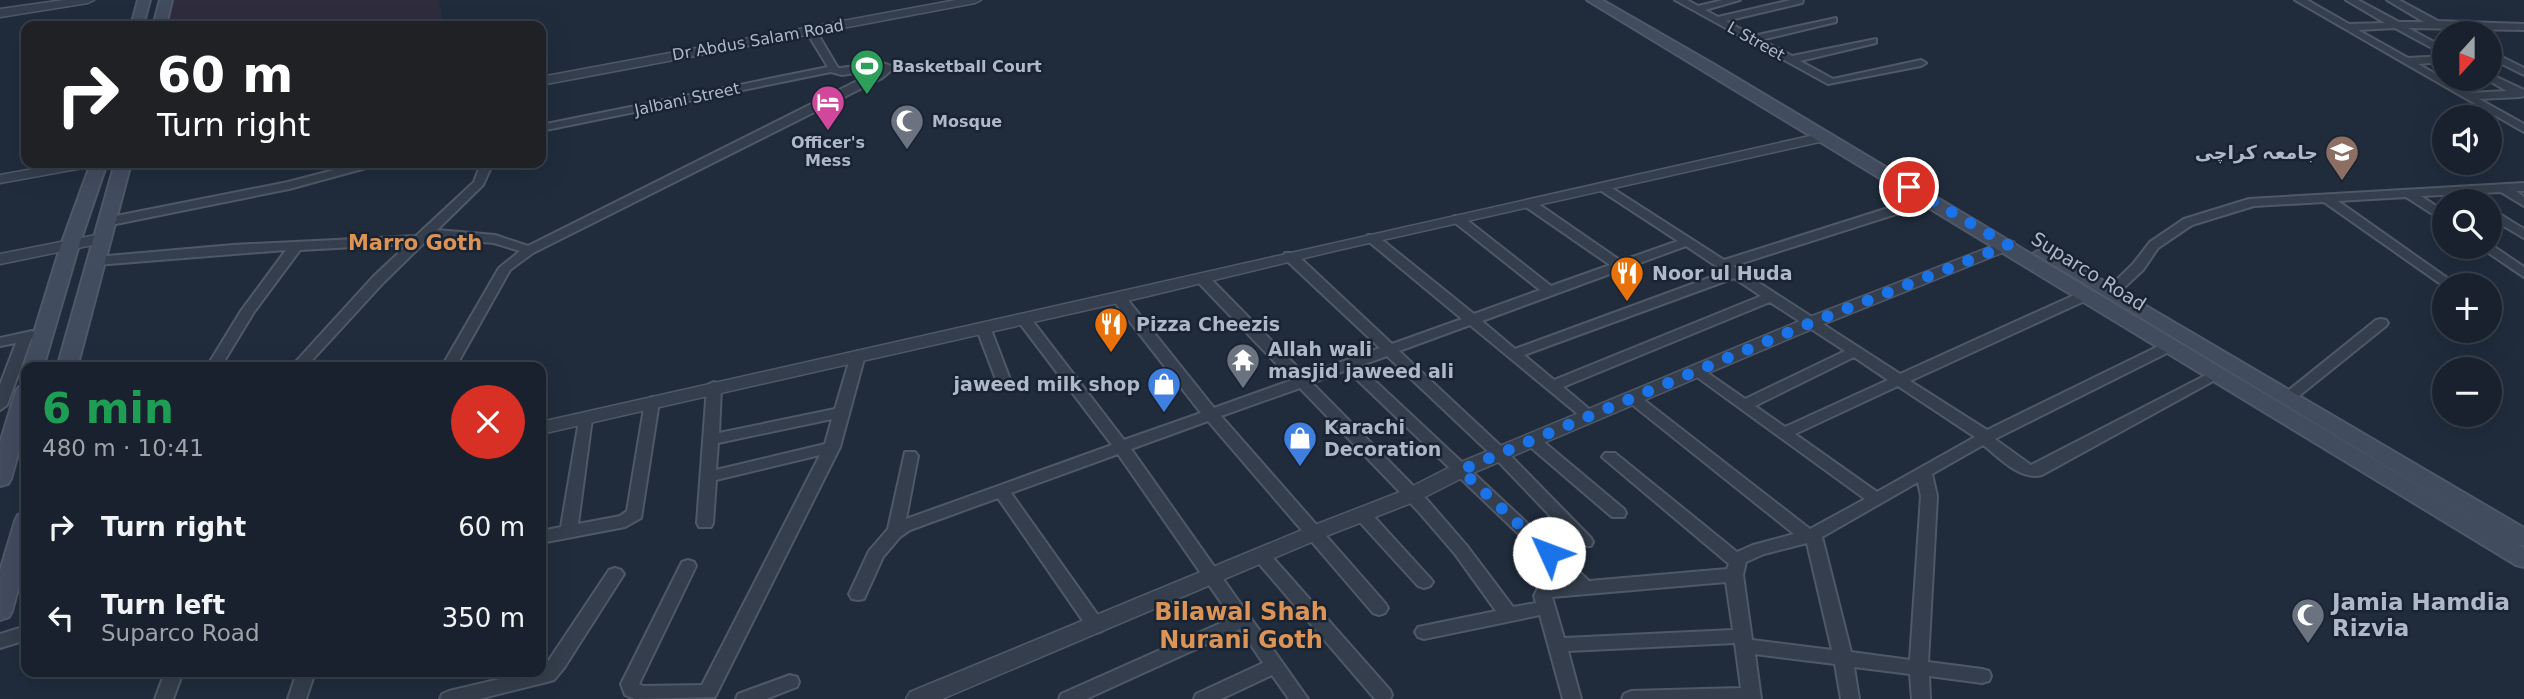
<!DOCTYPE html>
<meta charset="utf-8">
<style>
:root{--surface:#18212d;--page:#252e39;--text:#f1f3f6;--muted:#9fa3aa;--line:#363e49}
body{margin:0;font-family:"DejaVu Sans","Noto Sans Arabic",sans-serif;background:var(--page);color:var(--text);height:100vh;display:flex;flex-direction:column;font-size:26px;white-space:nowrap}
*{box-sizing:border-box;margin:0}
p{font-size:23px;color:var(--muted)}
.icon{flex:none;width:38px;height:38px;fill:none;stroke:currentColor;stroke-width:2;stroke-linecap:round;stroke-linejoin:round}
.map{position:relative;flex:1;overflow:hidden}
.panel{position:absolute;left:21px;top:362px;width:525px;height:315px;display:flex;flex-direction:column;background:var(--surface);border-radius:14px;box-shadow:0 7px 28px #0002,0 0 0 2px var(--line)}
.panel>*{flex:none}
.top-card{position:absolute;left:21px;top:21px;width:525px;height:147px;border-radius:14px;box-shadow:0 7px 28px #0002,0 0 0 2px var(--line);background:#202124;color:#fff;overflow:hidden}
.needle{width:46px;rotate:201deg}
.buttons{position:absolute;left:2432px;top:21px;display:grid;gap:14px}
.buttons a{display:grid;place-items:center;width:70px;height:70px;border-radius:50%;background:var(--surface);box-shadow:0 7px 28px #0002,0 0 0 2px var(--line);font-size:35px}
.pin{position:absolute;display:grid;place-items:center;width:60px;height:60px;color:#fff;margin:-30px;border:4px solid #fff;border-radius:50%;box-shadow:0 2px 7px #0007}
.me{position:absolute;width:77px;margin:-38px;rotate:313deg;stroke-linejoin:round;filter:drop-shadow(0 0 5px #0008)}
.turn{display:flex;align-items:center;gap:24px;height:147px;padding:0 21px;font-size:32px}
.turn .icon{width:91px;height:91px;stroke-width:2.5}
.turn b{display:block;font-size:49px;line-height:60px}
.round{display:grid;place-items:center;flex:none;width:74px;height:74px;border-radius:37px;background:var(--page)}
.summary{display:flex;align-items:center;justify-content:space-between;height:119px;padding:0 21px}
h1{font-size:42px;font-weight:600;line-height:52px;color:#1e9e55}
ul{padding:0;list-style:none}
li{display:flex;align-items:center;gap:21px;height:91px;padding:0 21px}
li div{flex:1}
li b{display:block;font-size:26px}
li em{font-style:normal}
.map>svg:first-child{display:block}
</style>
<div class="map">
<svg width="2524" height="699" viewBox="0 0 2524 699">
<rect width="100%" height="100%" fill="#202c3c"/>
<polygon fill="#2f2c3d" points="166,0 439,0 444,26 159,26"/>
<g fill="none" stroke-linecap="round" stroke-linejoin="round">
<g stroke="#4f5867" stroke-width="4">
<g id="minor">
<polygon points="1675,0 1687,0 1698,6 1723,0 1740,0 1705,10 1718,17 1791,0 1803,0 1802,3 1726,21 1753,36 1836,18 1836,22 1761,40 1792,56 1876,39 1876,43 1800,61 1833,79 1921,60 1926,63 1921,66 1828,84"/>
<polygon points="2295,0 2307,0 2349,24 2385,23 2346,0 2358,0 2399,22 2424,22 2387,0 2399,0 2438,21 2524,24 2524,30 2408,28 2445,48 2445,55 2395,28 2358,30 2408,58 2445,56 2445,62 2418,64 2469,93 2507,91 2486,79 2490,79 2490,74 2524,90 2524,96 2520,97 2479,99 2524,124 2524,132"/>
<path d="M811 28 816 31 838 68C857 68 878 56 894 68L882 78 533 253 510 270 455 368H441L499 268 520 251 494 243 430 237 383 283 305 368H290L373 277 408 244 300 250 254 312 220 368H206L241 311 286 250 96 265 90 261 96 257 233 245 416 236 474 182 481 163H493L483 185 437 230 495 235 528 246 881 69 842 75 831 72 541 131V125L828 67 806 31Z"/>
<polygon points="2490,51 2524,68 2524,75 2490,58"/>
<polygon points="361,163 379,163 377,165 289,189 106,226 100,222 106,218 288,182"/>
<path d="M1604 183 1724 260 1926 196H1934L1936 199 1934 202 1733 266 1900 374 2081 292H2091L2093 295 2091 298 1910 381 1987 430 2165 343H2175L2177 346 2175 349 1995 439 2031 465 2212 372 2217 371 2224 375 2042 475C2020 481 1999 457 1983 445L1932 474 1937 496 1928 662 1982 669 1989 671 1991 676 1989 681 1982 683 1929 676 1930 699H1912L1910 674 1854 667 1859 699H1841L1835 664 1755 654 1761 699H1622L1624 694 1631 691 1741 688 1735 643 1568 651 1581 699H1563L1540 615 1424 639 1418 637 1415 632 1418 627 1496 611 1455 554 1417 510 1300 388 1221 416 1385 603 1388 608 1385 613 1379 615 1373 613 1208 421 1131 449 1308 699H1289L1272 675 1221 699H1194L1196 694 1263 663 1240 629 1086 699H1059L1061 694 1232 618 1118 454 1011 493 1102 621 1105 626 1102 631 1096 633 1090 631 998 498 910 530 900 537 883 557 864 599 858 600 852 599 849 594 869 551 888 529 905 452H915L918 456 906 519 1112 445 1018 321 1016 318 1018 315H1028L1124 440 1201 413 1113 300 1111 297 1113 294H1123L1214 408 1292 380 1197 281 1195 278 1197 275H1207L1305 375 1380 348 1285 259 1284 256 1285 253H1295L1392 344 1462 319 1368 241 1366 238 1368 235H1376L1474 314 1540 290 1454 222 1452 219 1454 216H1462L1551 286 1610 265 1526 207 1524 204 1526 201H1534L1621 261 1678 241 1600 190 1598 187ZM1686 246 1725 272 1515 349 1482 321ZM1734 278 1761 296 1554 380 1524 355ZM1770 302 1845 351 1745 399 1702 369 1697 368 1690 372 1865 499 1810 529 1639 396H1629L1627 399 1629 402 1794 534 1753 545 1737 552 1615 453H1605L1602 457 1729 564 1727 569 1589 581 1359 366 1387 356 1495 458 1579 546H1591L1593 542 1591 538 1505 450 1399 351 1470 325 1585 420 1590 422 1597 417 1595 414 1563 387ZM1854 357 1888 380 1785 427 1755 406ZM1347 370 1570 583 1539 586 1534 596 1536 603 1513 607 1467 546 1429 502 1312 383ZM1898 386 1975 437 1877 492 1795 434ZM1918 482 1921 496 1910 660 1851 652 1822 537ZM1807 543 1832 650 1752 640 1743 575 1746 562 1764 554ZM1726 582 1733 630 1564 638 1552 597Z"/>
<polygon points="2524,183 2524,191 2516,191 2524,197 2524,206 2501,192 2421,196 2445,212 2445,222 2406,197 2338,201 2457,285 2445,287 2324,202 2254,206 2192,225 2158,248 2143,270 2116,295 2106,295 2104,292 2133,264 2150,242 2184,219 2249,199"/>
<polygon points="2490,208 2524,229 2524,238 2490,218"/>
<polygon points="2490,244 2524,267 2524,277 2480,247 2490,247"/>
<polygon points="2381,319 2386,320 2388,323 2386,326 2294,400 2284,400 2282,397 2284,394 2376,320"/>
<polygon points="983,323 990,327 1011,382 1009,385 999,385 997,382 976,327"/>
<polygon points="32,331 39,335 31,339 7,405 0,410 0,385 16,343 0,346 0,338"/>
<path d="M858 351 865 355 840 447 715 697 635 699 625 695 621 684 682 562 688 560 694 562 696 566 639 684 643 686 702 685 820 455 716 480 713 523 711 527H699L697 523 707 387 709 384 714 382 721 387 719 433 835 409 851 355ZM832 419 825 444 716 470 718 443Z"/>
<polygon points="652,397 659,402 641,518 625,527 541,543 541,531 561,527 580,415 585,413 592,418 578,524 620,516 627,511 645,402"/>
<polygon points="1533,436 1538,437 1624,509 1626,513 1624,517 1612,517 1528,445 1525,441"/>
<polygon points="1362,508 1368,510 1430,578 1433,582 1430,586 1424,588 1418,586 1356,518 1354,514 1356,510"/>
<polygon points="1261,549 1267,551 1390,690 1392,695 1390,699 1375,699 1255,559 1253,555 1255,551"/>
<polygon points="615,568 621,570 624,574 564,668 554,680 547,682 479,699 440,699 442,694 449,691 529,672 541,672 609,570"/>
<polygon points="26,626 26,640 0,648 0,634"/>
<polygon points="165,672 183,672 173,699 155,699"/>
<polygon points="297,672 315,672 306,699 288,699"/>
<polygon points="790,675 797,677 799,682 797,687 766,699 736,699 738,694"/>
</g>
</g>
<g stroke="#4f5867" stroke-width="3">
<g id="tertiary">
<polygon points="64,0 94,0 88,3 0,17 0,9"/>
<polygon points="956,0 981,0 975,3 541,85 541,77"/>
<polygon points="1823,133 1828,134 1828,140 1338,250 1144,297 541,434 541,422"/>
<polygon points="66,163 95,163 88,167 0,183 0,175"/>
<polygon points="101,234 109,239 107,242 0,264 0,254"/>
<polygon points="2008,240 2014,242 2016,245 2014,248 1819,326 1468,475 1419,500 1321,538 942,699 906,699 910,692 1307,528 1405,490 1454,465 1807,318"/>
</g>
</g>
<g stroke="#4f5867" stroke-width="4">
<g id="secondary">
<polygon points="138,0 150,0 143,26 131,26"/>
<polygon points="160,0 172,0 166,26 153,26"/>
<polygon points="1587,0 1602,0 1715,65 2489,528 2034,253 2043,248 2049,249 2524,528 2524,546 2517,544 2524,548 2524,567 2516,565"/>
<polygon points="91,163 107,163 79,245 43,368 26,368 26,372 23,368 61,245"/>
<polygon points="115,163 131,163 77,368 57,368"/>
<polygon points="26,385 26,425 11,479 8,484 0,486 0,443 16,391 19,387"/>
<polygon points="26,513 26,560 12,611 9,617 0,620 0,571 15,521 18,515"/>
</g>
</g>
<use href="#minor" fill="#343e4c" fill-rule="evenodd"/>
<use href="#tertiary" fill="#343e4c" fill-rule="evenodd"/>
<use href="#secondary" fill="#424c5f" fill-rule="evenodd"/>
</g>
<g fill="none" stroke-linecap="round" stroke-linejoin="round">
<polyline stroke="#1a73e8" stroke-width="12" stroke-dasharray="0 21.6" points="1549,553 1461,470 1813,322 2008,245 1909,187"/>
</g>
<defs>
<g id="stadium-pin" transform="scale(1.75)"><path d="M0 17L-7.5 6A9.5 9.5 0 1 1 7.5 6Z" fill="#2e9e5b" stroke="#192331"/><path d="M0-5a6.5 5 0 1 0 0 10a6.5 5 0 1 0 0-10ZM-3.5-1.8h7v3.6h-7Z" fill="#fff"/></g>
<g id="hotel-pin" transform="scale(1.75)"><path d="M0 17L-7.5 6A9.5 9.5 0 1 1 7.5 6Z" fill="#d1479c" stroke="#192331"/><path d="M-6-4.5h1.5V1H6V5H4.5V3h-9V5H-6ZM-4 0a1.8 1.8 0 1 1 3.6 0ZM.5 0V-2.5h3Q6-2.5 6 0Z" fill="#fff"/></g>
<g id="mosque-pin" transform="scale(1.75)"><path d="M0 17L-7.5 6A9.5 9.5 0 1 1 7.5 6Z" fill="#6b7280" stroke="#192331"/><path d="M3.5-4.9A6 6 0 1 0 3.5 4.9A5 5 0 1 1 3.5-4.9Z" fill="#fff"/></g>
<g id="university-pin" transform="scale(1.75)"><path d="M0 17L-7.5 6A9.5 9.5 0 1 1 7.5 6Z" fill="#8d6e63" stroke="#192331"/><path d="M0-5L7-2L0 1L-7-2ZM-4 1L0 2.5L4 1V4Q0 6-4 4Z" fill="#fff"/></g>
<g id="restaurant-pin" transform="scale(1.75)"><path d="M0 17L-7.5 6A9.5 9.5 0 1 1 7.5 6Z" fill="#e8710a" stroke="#192331"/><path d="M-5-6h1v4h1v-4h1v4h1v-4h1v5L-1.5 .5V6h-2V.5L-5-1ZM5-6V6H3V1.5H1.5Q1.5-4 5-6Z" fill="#fff"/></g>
<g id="temple-pin" transform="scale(1.75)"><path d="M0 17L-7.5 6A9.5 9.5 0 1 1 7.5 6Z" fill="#6b7280" stroke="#192331"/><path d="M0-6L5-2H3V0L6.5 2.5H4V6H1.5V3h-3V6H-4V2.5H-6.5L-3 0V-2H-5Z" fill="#fff"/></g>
<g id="shop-pin" transform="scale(1.75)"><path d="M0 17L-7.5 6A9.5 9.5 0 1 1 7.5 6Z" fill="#3f7fe0" stroke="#192331"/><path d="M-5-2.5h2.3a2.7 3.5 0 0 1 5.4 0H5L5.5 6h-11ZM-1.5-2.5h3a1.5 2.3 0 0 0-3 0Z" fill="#fff"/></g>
</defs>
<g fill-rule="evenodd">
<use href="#stadium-pin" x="867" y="66"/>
<use href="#hotel-pin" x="828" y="102"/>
<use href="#mosque-pin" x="907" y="121"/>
<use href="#university-pin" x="2342" y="152"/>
<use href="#restaurant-pin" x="1627" y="273"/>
<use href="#restaurant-pin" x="1111" y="324"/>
<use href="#temple-pin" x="1243" y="360"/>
<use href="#shop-pin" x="1164" y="384"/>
<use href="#shop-pin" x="1300" y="438"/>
<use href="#mosque-pin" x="2308" y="615"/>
</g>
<g text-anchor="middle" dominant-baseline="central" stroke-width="5" stroke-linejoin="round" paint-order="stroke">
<g font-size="16" fill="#afb8c8" stroke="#192331">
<text transform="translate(758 40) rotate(-10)">Dr Abdus Salam Road</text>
<text transform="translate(1756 41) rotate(29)">L Street</text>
<text transform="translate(687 99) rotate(-12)">Jalbani Street</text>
</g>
<g font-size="16" font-weight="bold" fill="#afb8c8" stroke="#192331" text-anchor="start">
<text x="892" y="66">Basketball Court</text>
<text x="932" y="121">Mosque</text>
<text x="828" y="142" text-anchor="middle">Officer's<tspan x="828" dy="18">Mess</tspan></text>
</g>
<g font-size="19" font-weight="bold" fill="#afb8c8" stroke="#192331" text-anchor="start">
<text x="2318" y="152" text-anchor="end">جامعہ کراچی</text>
<text x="1652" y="273">Noor ul Huda</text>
<text x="1136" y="324">Pizza Cheezis</text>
<text x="1268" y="349">Allah wali<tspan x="1268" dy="22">masjid jaweed ali</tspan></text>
<text x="1140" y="384" text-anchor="end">jaweed milk shop</text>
<text x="1324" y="427">Karachi<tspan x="1324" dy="22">Decoration</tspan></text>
</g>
<g font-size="19" fill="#afb8c8" stroke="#192331">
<text transform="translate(2089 271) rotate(32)">Suparco Road</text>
</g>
<g font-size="21" font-weight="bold" fill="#dc9356" stroke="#192331">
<text x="415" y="243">Marro Goth</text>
</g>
<g font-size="23" font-weight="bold" fill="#afb8c8" stroke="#192331" text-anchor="start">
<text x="2332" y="602">Jamia Hamdia<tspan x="2332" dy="26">Rizvia</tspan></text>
</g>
<g font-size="24" font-weight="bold" fill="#dc9356" stroke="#192331">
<text x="1241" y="612">Bilawal Shah<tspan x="1241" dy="28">Nurani Goth</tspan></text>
</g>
</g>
</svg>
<div class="buttons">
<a><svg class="needle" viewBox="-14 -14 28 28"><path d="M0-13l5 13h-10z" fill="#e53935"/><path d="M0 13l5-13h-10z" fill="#9fa3aa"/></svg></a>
<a><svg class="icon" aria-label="sound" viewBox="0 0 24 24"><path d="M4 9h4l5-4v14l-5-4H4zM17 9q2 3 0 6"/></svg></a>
<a><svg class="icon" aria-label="search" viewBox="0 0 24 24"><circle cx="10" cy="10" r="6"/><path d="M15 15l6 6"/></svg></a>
<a>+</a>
<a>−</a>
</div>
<div class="pin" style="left:1909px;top:187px;background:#d93025"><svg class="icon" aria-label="arrive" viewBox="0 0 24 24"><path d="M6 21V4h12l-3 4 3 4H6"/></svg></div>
<svg class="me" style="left:1549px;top:553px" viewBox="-20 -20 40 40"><circle r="19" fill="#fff"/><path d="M0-13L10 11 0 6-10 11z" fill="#1a73e8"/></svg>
<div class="top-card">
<div class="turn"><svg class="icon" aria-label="right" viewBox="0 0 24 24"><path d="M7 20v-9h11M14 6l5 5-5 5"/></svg><div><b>60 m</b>Turn right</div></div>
</div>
<section class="panel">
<div class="summary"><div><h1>6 min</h1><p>480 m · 10:41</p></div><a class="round" style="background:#d93025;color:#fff"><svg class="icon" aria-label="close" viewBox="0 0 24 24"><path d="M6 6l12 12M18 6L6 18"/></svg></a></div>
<ul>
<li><svg class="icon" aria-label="right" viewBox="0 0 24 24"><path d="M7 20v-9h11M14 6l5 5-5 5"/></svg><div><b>Turn right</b></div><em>60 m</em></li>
<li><svg class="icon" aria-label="left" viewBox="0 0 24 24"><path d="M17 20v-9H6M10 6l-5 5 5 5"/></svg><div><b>Turn left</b><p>Suparco Road</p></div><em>350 m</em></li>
</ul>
</section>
</div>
